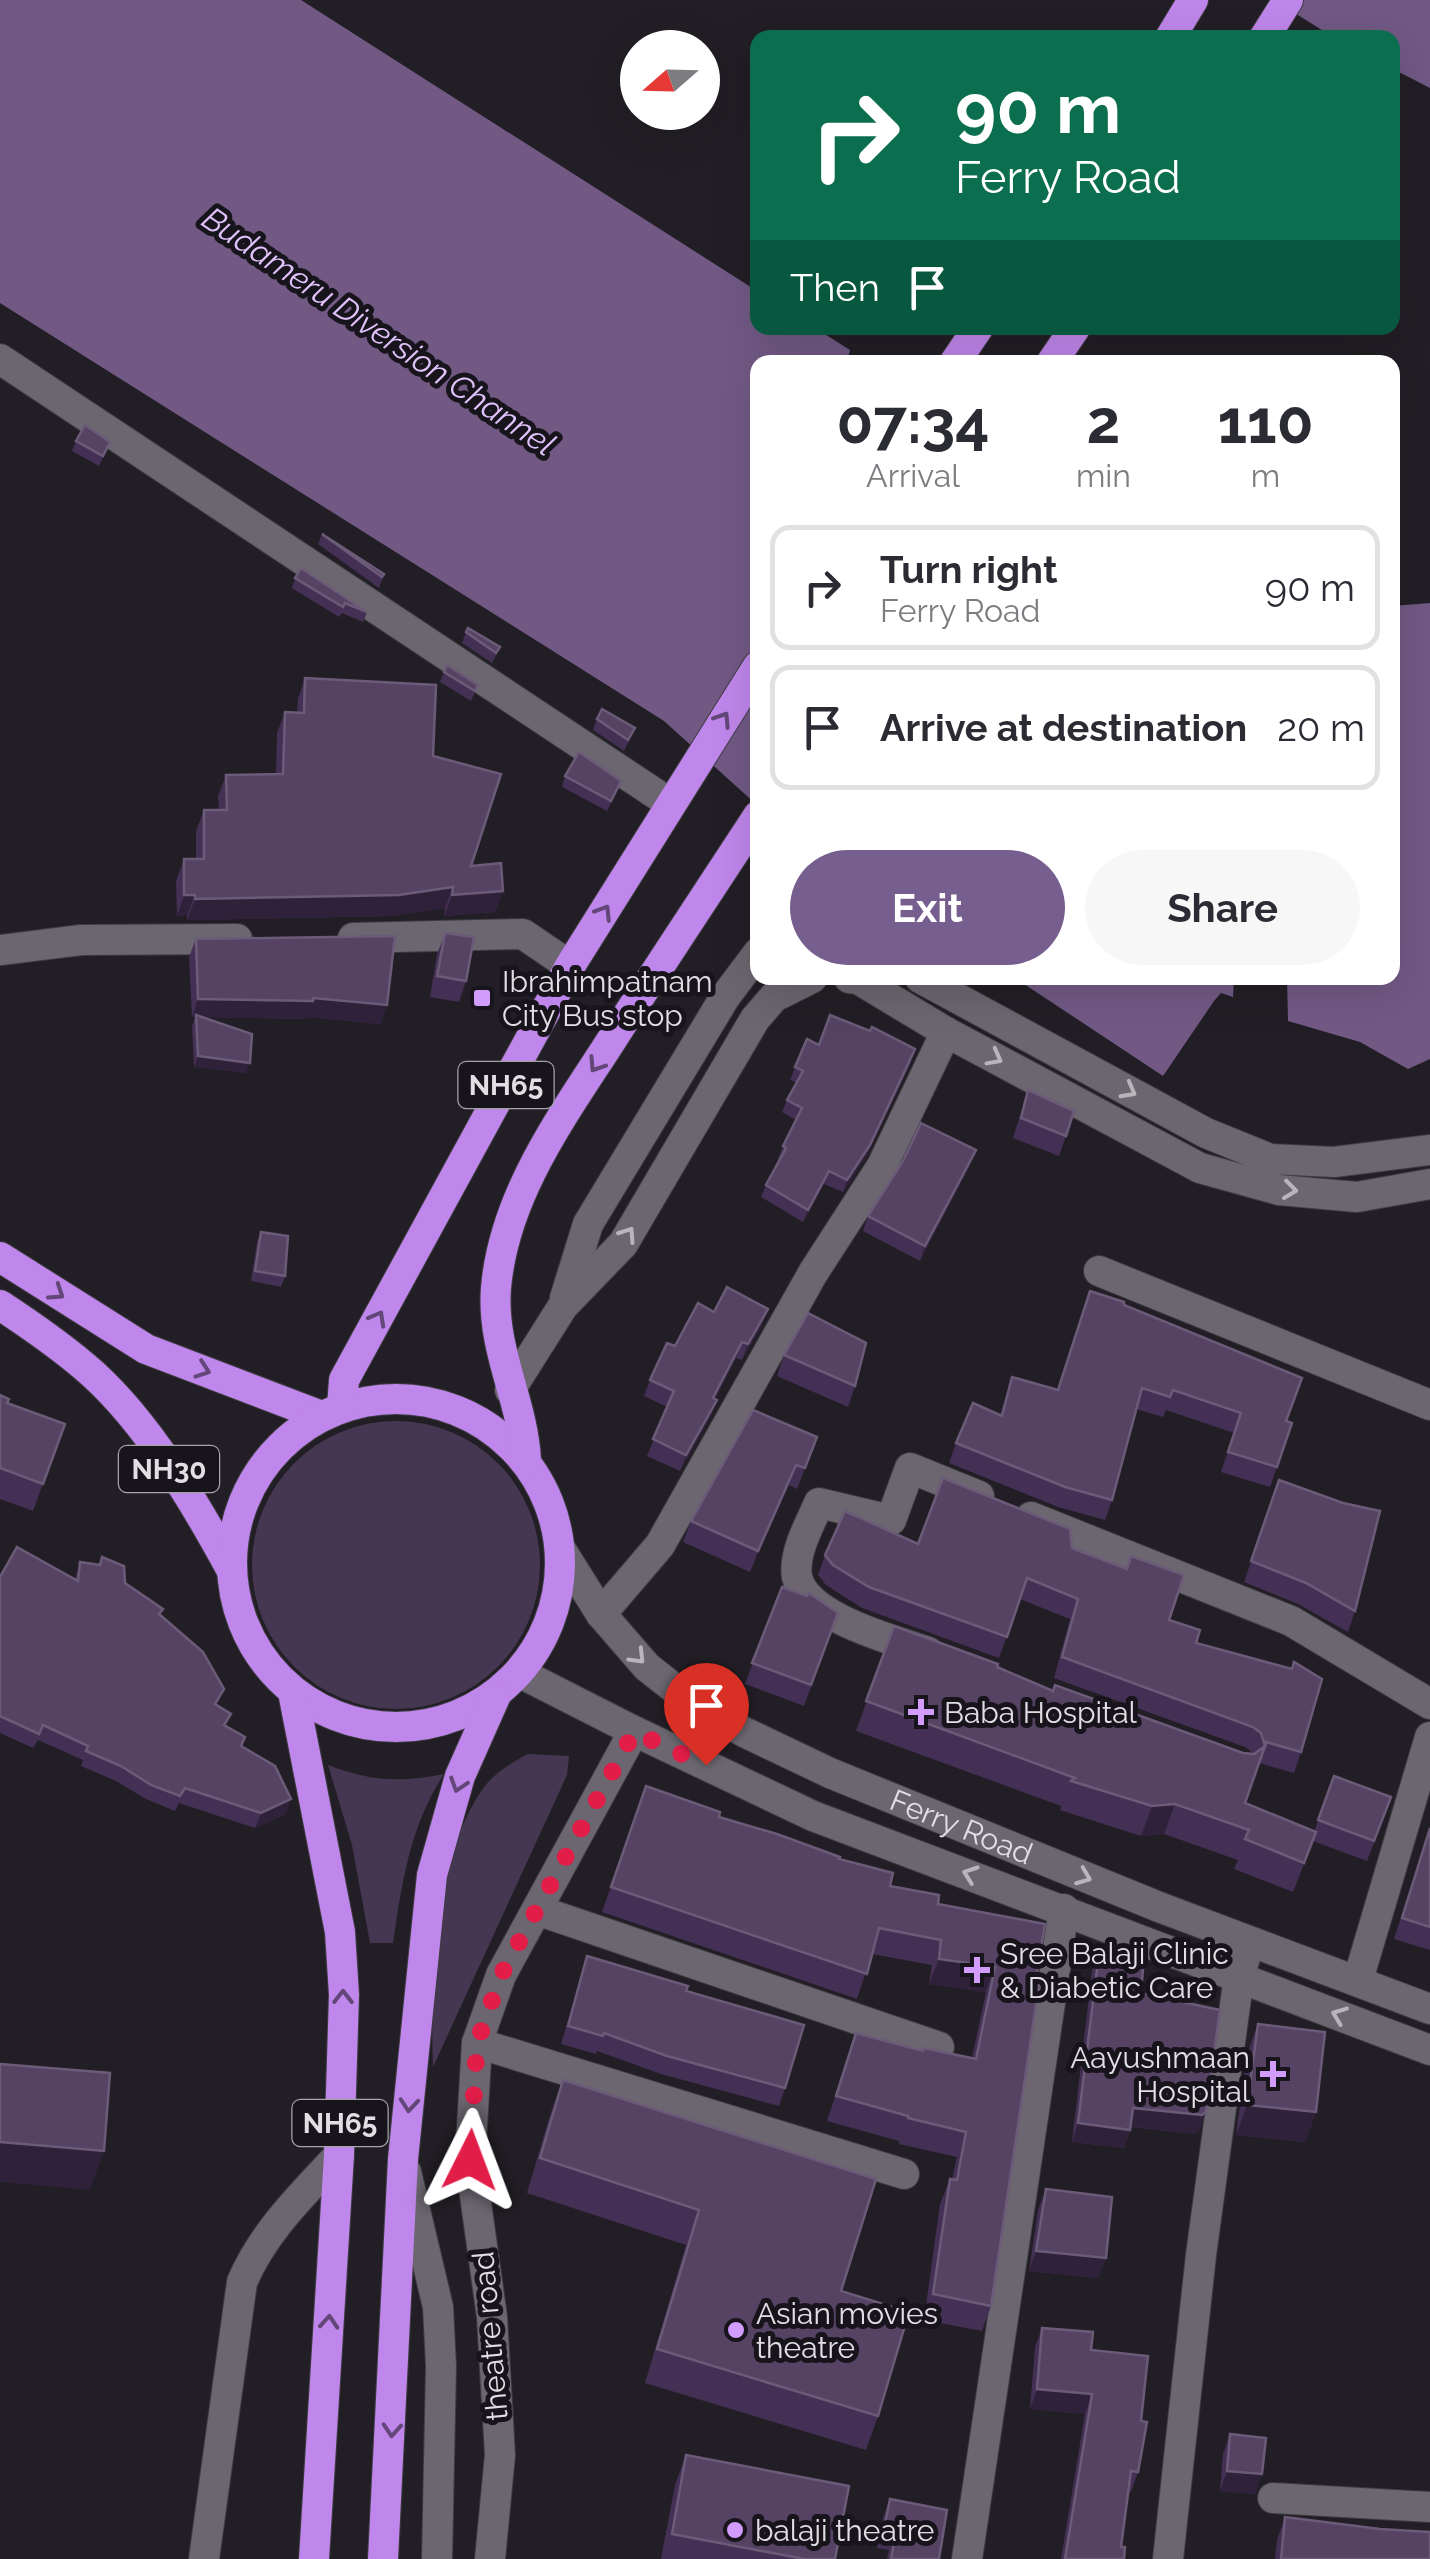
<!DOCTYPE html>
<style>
:root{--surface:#fff;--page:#f7f7f7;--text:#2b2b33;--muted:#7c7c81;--line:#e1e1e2;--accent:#765e8e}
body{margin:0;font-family:Raleway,sans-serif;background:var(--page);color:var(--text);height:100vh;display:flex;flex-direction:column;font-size:38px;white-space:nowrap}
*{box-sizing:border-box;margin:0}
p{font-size:32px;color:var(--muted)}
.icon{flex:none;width:55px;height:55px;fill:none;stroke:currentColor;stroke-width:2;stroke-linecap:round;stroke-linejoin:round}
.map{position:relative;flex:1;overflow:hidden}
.panel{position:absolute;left:750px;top:355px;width:650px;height:630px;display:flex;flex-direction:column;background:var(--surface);border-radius:20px;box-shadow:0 10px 40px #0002}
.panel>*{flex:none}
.hud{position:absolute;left:750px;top:30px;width:650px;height:305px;border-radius:20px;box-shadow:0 10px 40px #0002;background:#0b6e4f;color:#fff;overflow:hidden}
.needle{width:65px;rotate:250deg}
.controls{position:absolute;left:620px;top:30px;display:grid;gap:20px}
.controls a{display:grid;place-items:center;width:100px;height:100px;border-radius:50%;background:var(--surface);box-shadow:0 10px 40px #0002;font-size:50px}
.pin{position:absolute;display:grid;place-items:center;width:85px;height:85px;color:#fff;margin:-102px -42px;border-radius:50% 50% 50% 0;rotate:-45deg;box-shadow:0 0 10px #0007}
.pin .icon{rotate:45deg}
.me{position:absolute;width:110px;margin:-55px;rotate:3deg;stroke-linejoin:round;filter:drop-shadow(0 0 8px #0008)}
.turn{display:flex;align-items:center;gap:35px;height:210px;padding:0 40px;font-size:45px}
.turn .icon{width:130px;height:130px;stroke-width:2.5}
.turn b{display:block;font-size:70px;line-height:85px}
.then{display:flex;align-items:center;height:95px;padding:0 40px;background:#0003;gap:20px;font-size:38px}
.eta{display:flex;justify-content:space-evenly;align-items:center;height:170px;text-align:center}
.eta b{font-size:60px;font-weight:700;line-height:70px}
.cta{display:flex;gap:20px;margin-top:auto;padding:20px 40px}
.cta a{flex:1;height:115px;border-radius:60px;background:var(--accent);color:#fff;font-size:40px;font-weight:700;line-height:115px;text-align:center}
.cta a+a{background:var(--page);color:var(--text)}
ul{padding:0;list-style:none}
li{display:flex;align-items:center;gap:30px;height:125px;margin:0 20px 15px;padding:0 20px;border:5px solid var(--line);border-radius:20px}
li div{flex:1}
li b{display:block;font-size:38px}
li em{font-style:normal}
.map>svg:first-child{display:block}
</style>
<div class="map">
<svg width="1430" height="2559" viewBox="0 0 1430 2559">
<rect width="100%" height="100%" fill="#221e25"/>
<g fill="#453751">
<circle cx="396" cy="1565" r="144"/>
<path d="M528 1754 569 1756 567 1775 433 2067C430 1986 434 1853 485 1786 497 1771 511 1763 528 1754Z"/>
<path d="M328 1765C369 1781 401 1783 444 1774 410 1826 402 1882 393 1943H370L352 1845Z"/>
</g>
<g fill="#715984">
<polygon points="0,0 301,0 757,291 758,328 815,328 850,350 847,362 758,362 757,805 664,721 0,303"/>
<polygon points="1274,0 1430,0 1430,88 1393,69 1392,38 1333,37"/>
<polygon points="1430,603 1430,1059 1408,1069 1360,1042 1288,1021 1287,978 1392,978 1393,606"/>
<polygon points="1015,978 1234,978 1233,997 1221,993 1214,1001 1163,1076"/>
</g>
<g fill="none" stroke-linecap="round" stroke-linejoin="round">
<g stroke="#3e3c41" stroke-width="32">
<g id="minor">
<polyline points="0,359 671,804"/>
<polyline points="353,938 523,934 570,966"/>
<polyline points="0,950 81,940 237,939"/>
<polyline points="849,978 858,979 946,1032 1200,1168 1279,1190 1357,1197 1430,1184"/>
<polyline points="920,978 1206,1133 1270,1159 1334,1162 1430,1150"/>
<polyline points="1099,1271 1430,1405"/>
<polyline points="565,1298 588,1224 725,997 758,953"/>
<polyline points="510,1390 563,1306 623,1244 755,1019 774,997 812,978"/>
<polyline points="1031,1517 1291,1621 1430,1704"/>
<path id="s1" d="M561 1550 601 1614 647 1667 689 1700 744 1732 830 1773 1159 1907 1430 2009"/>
<polyline points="601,1614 660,1545 813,1273 882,1166 946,1032"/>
<path d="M928 1652C894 1640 806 1618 797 1577 793 1553 810 1524 819 1503L891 1520 910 1468 979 1496"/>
<polyline points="520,1673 634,1731 813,1816 1430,2050"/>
<polyline points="537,1910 939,2047"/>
<polyline points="1358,1980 1430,1737"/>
<polyline points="477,2043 904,2174"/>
<polyline points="406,2172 438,2307 441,2366 437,2559"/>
<polyline points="1273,2498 1430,2507"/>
<path d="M204 2559 242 2282C264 2231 302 2195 339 2155"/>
<polyline points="490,2559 500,2455 492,2317 470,2160 477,2043 501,1975 634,1731"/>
<polyline points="967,2559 1064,1909"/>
<polyline points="1168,2559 1201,2255 1239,1976 1245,1958"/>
</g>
</g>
<g stroke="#3e3c41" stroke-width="32">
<g id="highway">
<polyline points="1170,38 1193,0"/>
<polyline points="1264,38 1288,0"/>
<polyline points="955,362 978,328"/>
<polyline points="1052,362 1075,328"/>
<polyline points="0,1257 146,1349 319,1415"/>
<path d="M0 1305C32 1326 64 1348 93 1374 149 1425 195 1503 231 1569"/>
<circle cx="396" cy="1563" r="164"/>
<polyline points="342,1407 344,1380 570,966 758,666"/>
<path d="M526 1460C523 1401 491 1349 496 1288 504 1195 562 1117 611 1041 659 966 709 891 758 816"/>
<polyline points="293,1692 340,1932 344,1995 339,2155 314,2559"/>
<polyline points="383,2559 403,2159 432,1875 460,1776 496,1695"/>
</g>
</g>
<use href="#minor" stroke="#6b666f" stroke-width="30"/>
<use href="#highway" stroke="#bf86eb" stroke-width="30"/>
</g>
<g fill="#453055">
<polygon points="76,441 110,442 99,466 72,451"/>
<polygon points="322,534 384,574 379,588 318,544"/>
<polygon points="295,578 367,612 363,622 342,613 339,617 292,588"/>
<polygon points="466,632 500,647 492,663 462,643"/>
<polygon points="444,672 478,685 471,701 440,682"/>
<polygon points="305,678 433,756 471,866 503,891 495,912 444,916 445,908 391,916 187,920 187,916 177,916 176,881 184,859 196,859 196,831 204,810 219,810 218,796 226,775 276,774 277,733 285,712 297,713 298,699"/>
<polygon points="597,719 635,728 624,751 593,730"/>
<polygon points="565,776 621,781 607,811 562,787"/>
<polygon points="445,934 466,981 459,1002 430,997 437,954"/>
<polygon points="196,939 381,1024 307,1017 306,1019 202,1017 246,1073 194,1067 192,1026 195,1017 192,1017 189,957"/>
<polygon points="819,1045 911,1062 866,1157 843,1192 824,1184 803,1222 761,1197 766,1185 780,1160 778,1159 783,1146 796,1120 782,1112 787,1100 797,1083 790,1080 795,1067"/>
<polygon points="1028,1090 1066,1136 1059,1156 1013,1138"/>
<polygon points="970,1165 920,1261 863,1231 868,1216"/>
<polygon points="261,1232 285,1276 281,1287 251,1281 257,1242"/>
<polygon points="1090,1291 1124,1305 1286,1421 1292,1423 1270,1487 1221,1472 1234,1433 1166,1410 1163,1417 1136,1409 1112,1500 1105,1520 1058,1507 949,1463 956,1443 1000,1415 1012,1377 1058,1390"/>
<polygon points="714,1312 762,1325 742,1360 736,1358 715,1399 711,1416 680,1471 647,1456 667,1407 644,1396 650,1380 675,1346"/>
<polygon points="784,1355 855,1386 848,1407 777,1376"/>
<polygon points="0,1395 7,1403 65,1424 33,1511 0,1499"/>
<polygon points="817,1437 797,1489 789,1485 750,1572 683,1542 691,1521"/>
<polygon points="1279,1480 1355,1611 1348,1632 1298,1604 1244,1582"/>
<polygon points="918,1544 1072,1548 1169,1620 1196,1643 1301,1752 1294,1773 1259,1763 1245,1803 1314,1832 1334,1776 1391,1797 1367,1861 1313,1841 1293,1892 1234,1869 1238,1860 1164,1834 1141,1836 1060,1810 1061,1806 856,1731 894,1626 1053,1690 1243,1753 1254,1754 1245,1747 1054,1678 1070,1619 1020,1599 999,1658 862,1608 826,1585 818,1575 825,1555"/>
<polygon points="80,1562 125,1583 163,1609 160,1615 218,1706 226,1726 242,1747 286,1814 255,1828 179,1803 175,1811 146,1799 116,1781 81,1766 83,1760 38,1740 33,1748 0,1733 0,1577 75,1579"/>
<polygon points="782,1587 838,1613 804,1706 745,1684"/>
<polygon points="646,1786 719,1817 839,1859 890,1886 938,1904 1036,1978 991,2306 982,2331 924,2320 940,2204 950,2179 952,2179 957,2157 899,2144 899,2141 827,2121 856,2033 923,2051 972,2058 986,1992 929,1984 932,1965 872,1954 857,1999 602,1912"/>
<polygon points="1430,1828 1430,1950 1394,1939"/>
<polygon points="1099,1953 1141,1993 1206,2112 1199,2131 1195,2134 1131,2127 1124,2148 1072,2142 1092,1971"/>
<polygon points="587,1956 686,1991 785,2088 779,2106 661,2074 597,2051 596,2054 561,2044"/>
<polygon points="1258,2024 1316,2112 1305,2142 1236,2135 1247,2054"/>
<polygon points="563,2080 841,2291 878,2416 866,2450 645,2383 686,2245 527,2193 550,2115"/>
<polygon points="1046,2189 1106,2258 1098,2278 1029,2271 1038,2210"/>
<polygon points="1042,2328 1091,2350 1141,2421 1138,2472 1131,2492 1128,2491 1121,2547 1124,2559 1061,2559 1085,2414 1030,2409 1035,2347"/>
<polygon points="1230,2434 1262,2474 1255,2494 1220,2491 1223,2454"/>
<polygon points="686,2455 835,2559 661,2559 675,2485"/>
<polygon points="890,2499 939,2559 887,2559 889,2550 877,2548 883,2518"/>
<polygon points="1285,2517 1380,2529 1430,2559 1275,2559 1277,2540"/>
</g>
<g fill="#30213b">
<polygon points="453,887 445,908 391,916 187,920 195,899"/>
<polygon points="503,891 495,912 444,916 452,895"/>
<polygon points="184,895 195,895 187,916 177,916"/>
<polygon points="313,998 387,1005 381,1024 307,1017 306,1019 192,1017 198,999"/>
<polygon points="915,1049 866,1157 843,1192 847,1180"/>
<polygon points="198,1056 250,1063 246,1073 194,1067"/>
<polygon points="976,1150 970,1165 920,1261 925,1246"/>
<polygon points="829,1171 824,1184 803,1222 808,1210"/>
<polygon points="768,1309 762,1325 742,1360 748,1344"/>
<polygon points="742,1342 736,1358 707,1415 713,1398"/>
<polygon points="717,1400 711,1416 680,1471 686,1455"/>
<polygon points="796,1465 789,1485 750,1572 758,1551"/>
<polygon points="291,1799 286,1814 255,1828 261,1813"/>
<polygon points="1175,1804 1164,1834 1141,1836 1152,1806"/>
<polygon points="939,1959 995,1967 986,1992 929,1984"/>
<polygon points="1247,2105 1316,2112 1305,2142 1236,2135"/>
<polygon points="1133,2108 1206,2112 1199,2131 1195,2134 1126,2126"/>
<polygon points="1078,2123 1130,2130 1124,2148 1072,2142"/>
<polygon points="0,2142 104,2151 90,2190 0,2182"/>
<polygon points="1036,2251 1106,2258 1098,2278 1029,2271"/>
<polygon points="1037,2389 1092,2394 1085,2414 1030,2409"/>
<polygon points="1227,2471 1262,2474 1255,2494 1220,2491"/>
</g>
<g fill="#564364" stroke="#6b5b78" stroke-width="2.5">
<polygon points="85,425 110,442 103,456 76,441"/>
<polygon points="322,534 384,574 382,577"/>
<polygon points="301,568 367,612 345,603 343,607 295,578"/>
<polygon points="468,628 500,647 496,653 466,632"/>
<polygon points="447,665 478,685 475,691 444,672"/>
<polygon points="305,678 436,685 433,756 501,774 471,866 501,863 503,891 452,895 453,887 399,895 195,899 195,895 184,895 184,859 204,859 204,810 227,810 226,775 283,774 285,712 304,713"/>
<polygon points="602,709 635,728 628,740 597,719"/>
<polygon points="579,752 621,781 611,801 565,776"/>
<polygon points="445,933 474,937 466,981 437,976"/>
<polygon points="395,936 387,1005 313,998 313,1001 198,999 196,939"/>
<polygon points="196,1015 252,1034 250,1063 198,1056"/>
<polygon points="830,1015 870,1031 872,1027 915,1049 870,1145 847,1180 829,1171 808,1210 766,1185 786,1148 783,1146 802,1108 787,1100 803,1071 795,1067 807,1039 819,1045"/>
<polygon points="1028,1090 1074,1111 1066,1136 1021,1118"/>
<polygon points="921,1123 976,1150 925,1246 868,1216 903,1161"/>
<polygon points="261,1232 288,1236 285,1276 255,1271"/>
<polygon points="727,1287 768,1309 748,1344 742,1342 713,1398 717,1400 686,1455 653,1439 674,1391 650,1380 667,1343 675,1346 698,1303 714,1312"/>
<polygon points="1090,1291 1124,1302 1124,1305 1302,1378 1286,1421 1292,1423 1277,1467 1228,1452 1241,1413 1173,1390 1170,1397 1142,1388 1112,1500 1065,1487 956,1443 973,1403 1002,1416 1012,1377 1058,1390"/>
<polygon points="808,1313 866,1343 855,1386 784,1355"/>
<polygon points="0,1395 9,1399 7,1403 65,1424 43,1484 0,1468"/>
<polygon points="753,1410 817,1437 805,1468 796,1465 758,1551 691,1521"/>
<polygon points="943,1478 1070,1529 1072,1548 1127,1569 1131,1556 1184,1575 1169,1620 1200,1630 1196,1643 1292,1669 1294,1662 1322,1679 1301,1752 1266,1742 1265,1746 1261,1733 1253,1727 1062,1657 1078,1599 1027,1578 1007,1637 869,1587 833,1565 825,1555 845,1511 918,1544"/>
<polygon points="1279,1480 1343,1503 1380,1511 1355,1611 1306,1583 1251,1561"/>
<polygon points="17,1547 78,1581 80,1562 100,1565 102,1557 124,1566 125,1583 163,1609 159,1614 203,1652 224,1689 215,1704 231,1714 224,1725 245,1737 241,1746 275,1766 291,1799 261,1813 185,1788 180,1796 151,1785 121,1766 86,1751 88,1746 43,1725 39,1734 0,1716 0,1577"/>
<polygon points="782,1587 807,1596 809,1593 838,1613 811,1685 752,1663"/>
<polygon points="894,1626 998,1664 997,1667 1053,1691 1055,1685 1243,1753 1254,1754 1265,1746 1245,1803 1316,1832 1304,1863 1245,1839 1249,1830 1175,1804 1152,1806 1071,1781 1075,1778 866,1701"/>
<polygon points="1334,1776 1391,1797 1374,1841 1318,1820"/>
<polygon points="646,1786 720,1812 719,1817 777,1834 840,1857 839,1859 893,1873 890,1886 939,1895 938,1904 1045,1924 1036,1978 1040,1978 991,2306 933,2294 950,2179 957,2180 966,2132 908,2118 908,2116 836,2096 856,2033 923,2051 924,2048 976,2059 995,1967 939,1959 941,1940 879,1928 867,1974 611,1887"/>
<polygon points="1430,1828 1430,1927 1402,1918"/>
<polygon points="1099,1953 1144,1957 1141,1993 1220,2010 1206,2112 1202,2115 1133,2108 1130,2130 1078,2123"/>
<polygon points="587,1956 688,1986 686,1991 804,2025 785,2088 667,2056 604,2033 603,2036 568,2026"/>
<polygon points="1258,2024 1325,2032 1316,2112 1247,2105"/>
<polygon points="0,2064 110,2073 104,2151 0,2142"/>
<polygon points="563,2080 876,2179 841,2291 909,2312 878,2416 657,2349 699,2210 540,2158"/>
<polygon points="1046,2189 1112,2197 1106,2258 1036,2251"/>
<polygon points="1042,2328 1093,2332 1091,2350 1148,2356 1141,2421 1147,2422 1138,2472 1131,2471 1121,2547 1125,2547 1124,2559 1065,2559 1092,2394 1037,2389"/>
<polygon points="1230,2434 1266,2438 1262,2474 1227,2471"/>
<polygon points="686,2455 849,2486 835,2559 804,2559 672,2534"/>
<polygon points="890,2499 947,2510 939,2559 891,2559 896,2531 884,2529"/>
<polygon points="1285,2517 1380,2529 1430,2532 1430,2559 1281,2559"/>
</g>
<defs><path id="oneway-chevron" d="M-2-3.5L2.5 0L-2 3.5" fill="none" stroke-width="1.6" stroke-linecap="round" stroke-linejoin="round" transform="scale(2.5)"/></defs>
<g stroke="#634779">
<use href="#oneway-chevron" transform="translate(723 719) rotate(-57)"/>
<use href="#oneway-chevron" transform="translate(604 912) rotate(-58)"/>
<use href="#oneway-chevron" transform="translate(596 1065) rotate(123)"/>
<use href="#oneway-chevron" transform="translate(57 1293) rotate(34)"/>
<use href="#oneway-chevron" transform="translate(378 1318) rotate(-61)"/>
<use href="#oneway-chevron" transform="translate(203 1370) rotate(19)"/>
<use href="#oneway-chevron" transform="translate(458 1785) rotate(108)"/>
<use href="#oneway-chevron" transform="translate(343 1997) rotate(-90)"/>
<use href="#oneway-chevron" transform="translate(409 2105) rotate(95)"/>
<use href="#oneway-chevron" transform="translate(329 2322) rotate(-86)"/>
<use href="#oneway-chevron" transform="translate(392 2430) rotate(94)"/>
</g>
<g stroke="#b8b5bb">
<use href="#oneway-chevron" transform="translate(995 1058) rotate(28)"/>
<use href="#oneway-chevron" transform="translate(1129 1091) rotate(29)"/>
<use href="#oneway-chevron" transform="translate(1290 1190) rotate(7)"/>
<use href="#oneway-chevron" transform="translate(628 1234) rotate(-56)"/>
<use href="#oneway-chevron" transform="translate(638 1657) rotate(46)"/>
<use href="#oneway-chevron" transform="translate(970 1874) rotate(-160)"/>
<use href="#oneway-chevron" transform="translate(1084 1877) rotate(22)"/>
<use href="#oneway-chevron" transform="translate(1339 2015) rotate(-159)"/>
</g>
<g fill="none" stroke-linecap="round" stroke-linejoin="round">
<polyline stroke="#e11d48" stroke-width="18" stroke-dasharray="0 32.4" points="470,2160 477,2043 501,1975 634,1732 706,1765"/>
</g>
<g fill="#d29cfd" stroke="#18141c" stroke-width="4">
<rect x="472" y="988" width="20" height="20" rx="5"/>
<path d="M916 1697h10v10h10v10h-10v10h-10v-10h-10v-10h10z"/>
<path d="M972 1955h10v10h10v10h-10v10h-10v-10h-10v-10h10z"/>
<path d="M1268 2059h10v10h10v10h-10v10h-10v-10h-10v-10h10z"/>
<circle cx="736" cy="2330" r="10"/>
<circle cx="735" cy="2530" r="10"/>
</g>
<g text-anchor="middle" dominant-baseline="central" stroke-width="10" stroke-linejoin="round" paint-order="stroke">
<g fill="#18141c" stroke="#a5a2a8" stroke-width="2.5">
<rect x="458.5" y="1062" width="95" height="46" rx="8"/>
<rect x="119" y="1446" width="100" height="46" rx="8"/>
<rect x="292.5" y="2100" width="95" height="46" rx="8"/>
</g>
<g font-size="28" font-weight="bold" fill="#e1dfe4">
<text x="506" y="1085">NH65</text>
<text x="169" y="1469">NH30</text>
<text x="340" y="2123">NH65</text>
</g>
<g font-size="30" fill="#e1dfe4" stroke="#18141c" text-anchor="start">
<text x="502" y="981">Ibrahimpatnam<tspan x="502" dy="34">City Bus stop</tspan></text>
<text x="944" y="1712">Baba Hospital</text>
<text x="1000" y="1953">Sree Balaji Clinic<tspan x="1000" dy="34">&amp; Diabetic Care</tspan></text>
<text x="1250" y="2057" text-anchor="end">Aayushmaan<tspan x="1250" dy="34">Hospital</tspan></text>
<text x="756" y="2313">Asian movies<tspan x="756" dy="34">theatre</tspan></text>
<text x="755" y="2530">balaji theatre</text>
</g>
<g font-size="30" fill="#e1dfe4" stroke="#18141c">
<text stroke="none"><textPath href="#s1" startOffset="500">Ferry Road</textPath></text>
<text transform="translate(490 2336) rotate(-95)">theatre road</text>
</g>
<g font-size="32" font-style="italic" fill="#e0c2fa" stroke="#18141c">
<text transform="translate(379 331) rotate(34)">Budameru Diversion Channel</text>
</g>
</g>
</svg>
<div class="controls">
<a><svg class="needle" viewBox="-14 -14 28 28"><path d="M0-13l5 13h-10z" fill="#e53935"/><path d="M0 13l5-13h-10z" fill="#7c7c81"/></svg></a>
</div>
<div class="pin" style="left:706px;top:1765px;background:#d93025"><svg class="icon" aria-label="arrive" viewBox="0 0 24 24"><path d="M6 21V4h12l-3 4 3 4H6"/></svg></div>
<svg class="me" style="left:470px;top:2160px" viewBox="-20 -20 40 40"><path d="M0-17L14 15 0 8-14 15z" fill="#e11d48" stroke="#fff" stroke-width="4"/></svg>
<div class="hud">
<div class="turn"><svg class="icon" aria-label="right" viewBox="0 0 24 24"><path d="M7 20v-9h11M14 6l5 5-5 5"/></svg><div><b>90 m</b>Ferry Road</div></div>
<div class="then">Then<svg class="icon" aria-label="arrive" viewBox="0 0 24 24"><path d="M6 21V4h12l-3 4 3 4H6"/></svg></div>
</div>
<section class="panel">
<div class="eta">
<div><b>07:34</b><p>Arrival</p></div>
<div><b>2</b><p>min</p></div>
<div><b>110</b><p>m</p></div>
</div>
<ul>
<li><svg class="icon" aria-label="right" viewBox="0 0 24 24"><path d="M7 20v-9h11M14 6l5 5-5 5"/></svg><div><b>Turn right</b><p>Ferry Road</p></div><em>90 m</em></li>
<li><svg class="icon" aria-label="arrive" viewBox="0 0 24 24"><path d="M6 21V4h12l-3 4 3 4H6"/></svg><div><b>Arrive at destination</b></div><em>20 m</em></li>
</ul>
<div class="cta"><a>Exit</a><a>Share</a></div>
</section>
</div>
